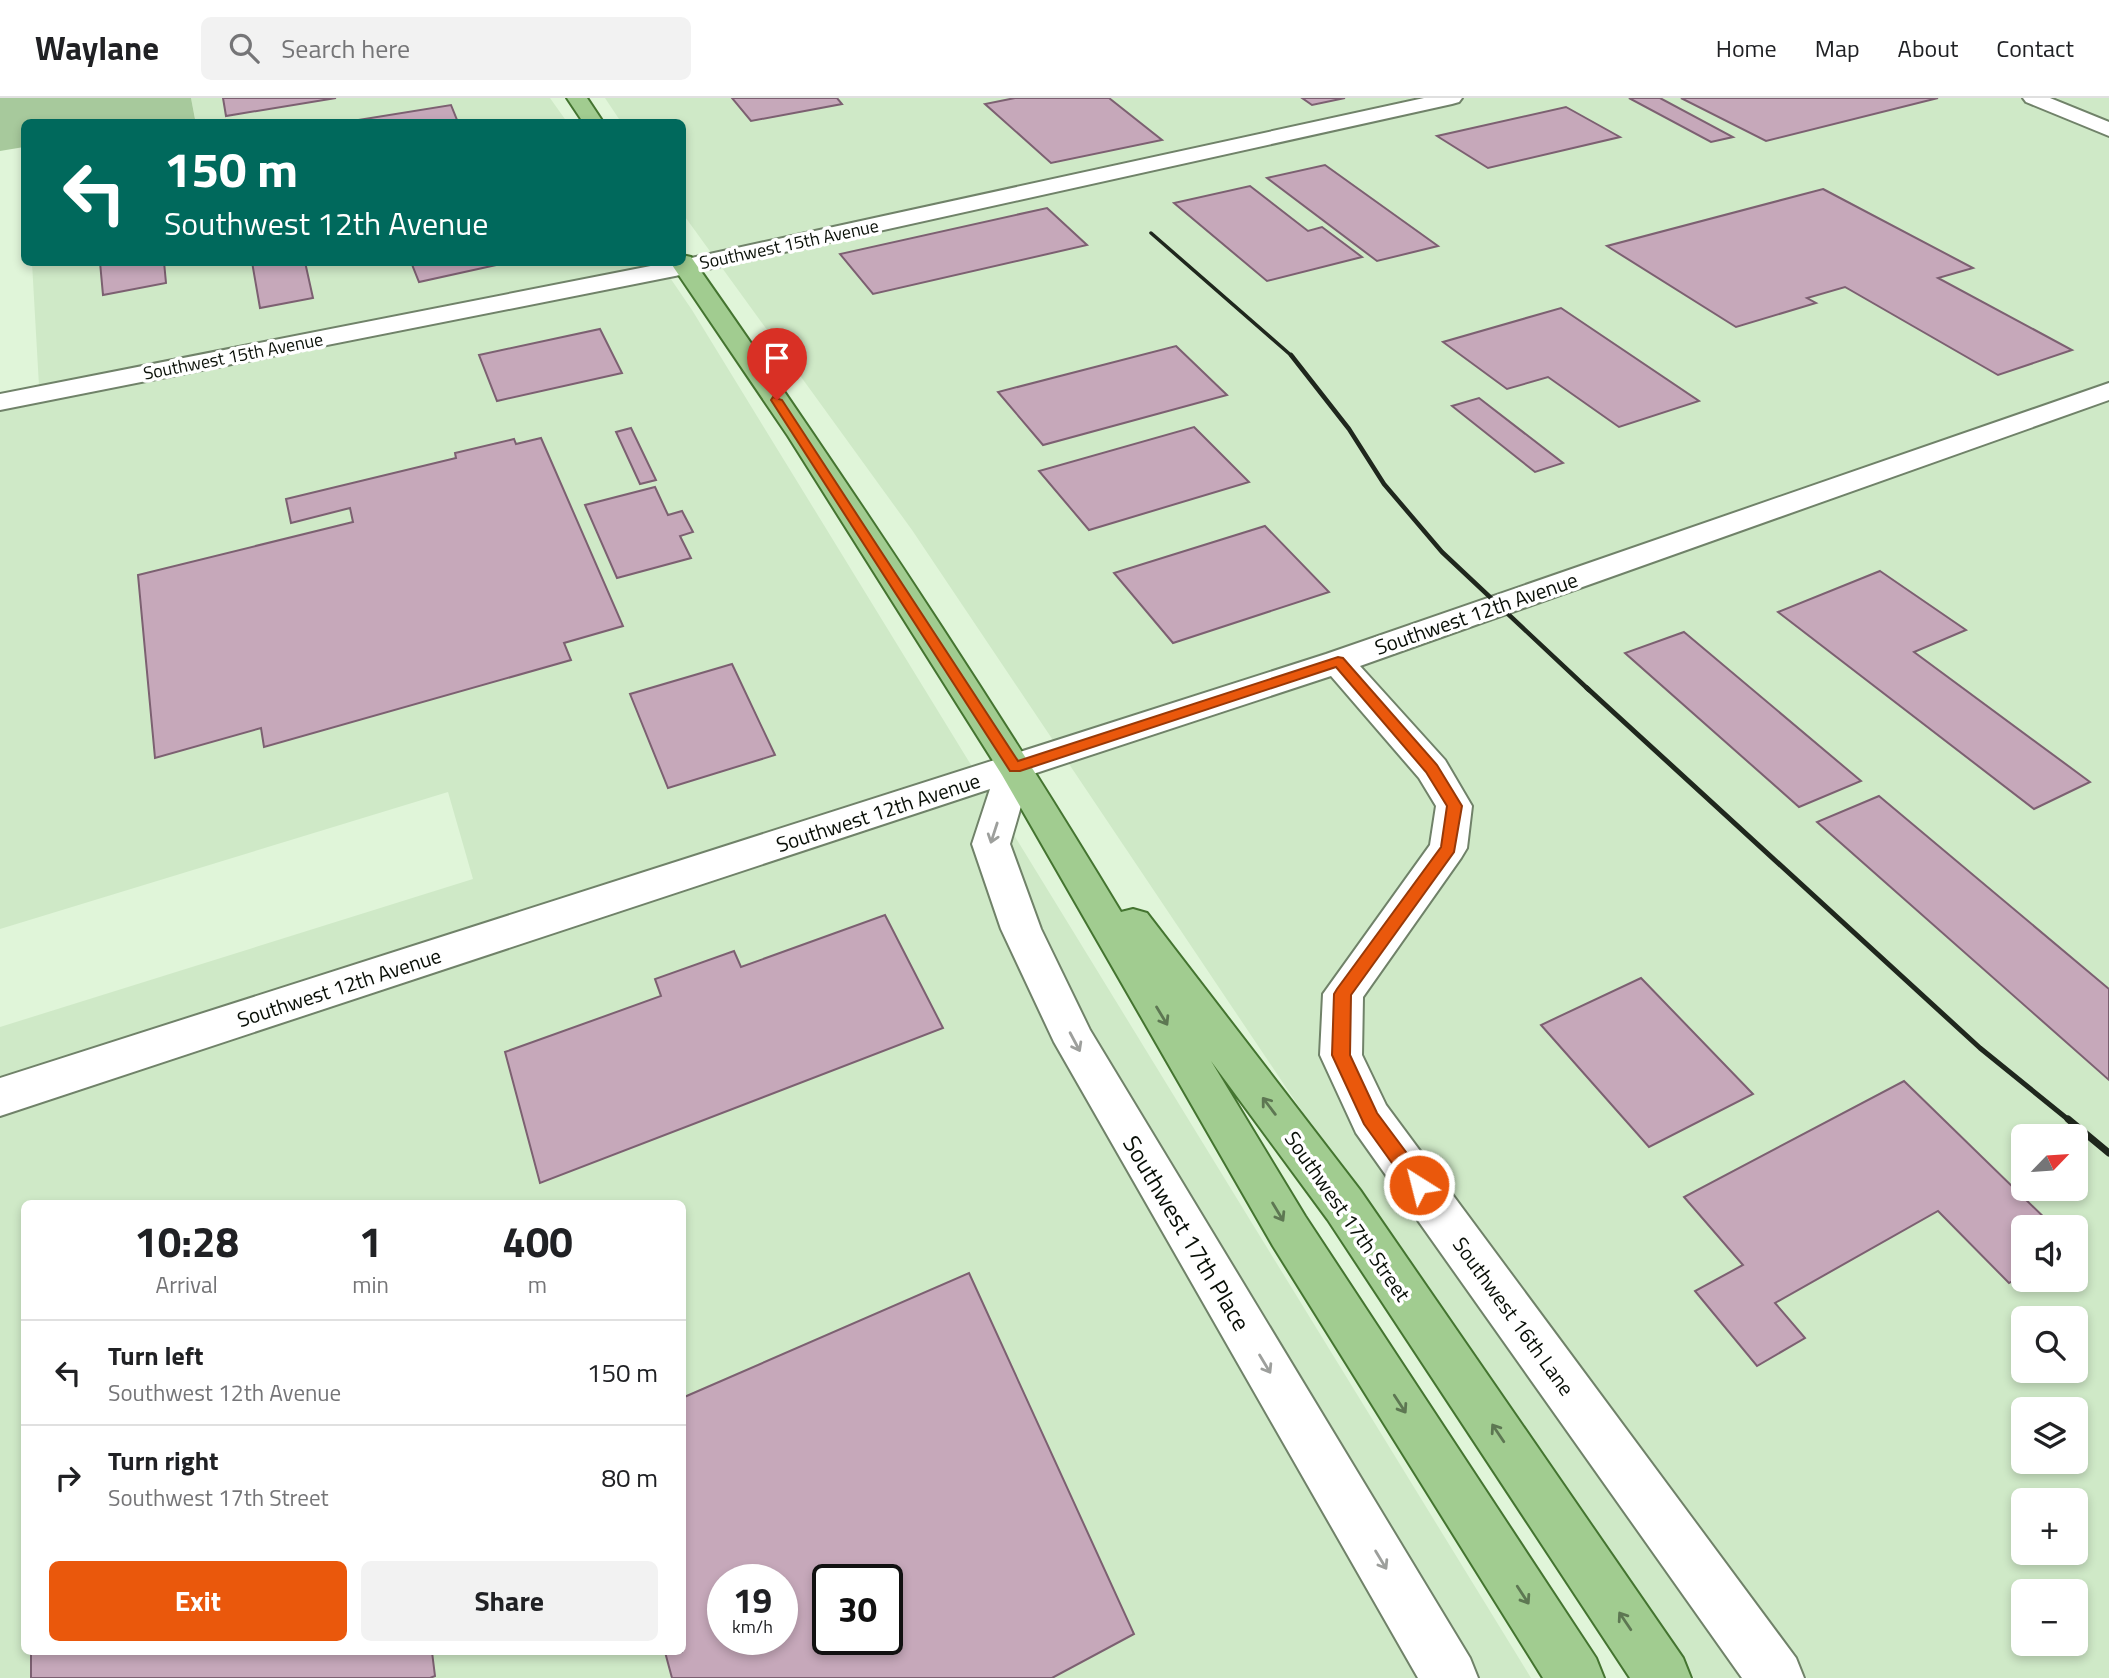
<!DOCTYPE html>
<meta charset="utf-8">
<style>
:root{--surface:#fff;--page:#f2f2f2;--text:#202124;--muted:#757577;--line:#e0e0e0;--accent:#ea580c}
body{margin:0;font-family:"Titillium Web",sans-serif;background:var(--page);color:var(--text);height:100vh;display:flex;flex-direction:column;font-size:26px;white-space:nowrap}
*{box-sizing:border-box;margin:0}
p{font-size:23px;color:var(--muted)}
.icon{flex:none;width:38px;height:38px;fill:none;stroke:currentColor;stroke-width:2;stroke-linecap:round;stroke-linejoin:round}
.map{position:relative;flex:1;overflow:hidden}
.drawer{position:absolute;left:21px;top:1102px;width:665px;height:455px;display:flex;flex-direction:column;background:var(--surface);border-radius:10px;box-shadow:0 4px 10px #0003}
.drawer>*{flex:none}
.guide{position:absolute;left:21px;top:21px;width:665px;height:147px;border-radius:10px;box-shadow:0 4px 10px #0003;background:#00695c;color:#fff;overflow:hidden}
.needle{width:46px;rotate:65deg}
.buttons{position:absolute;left:2011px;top:1026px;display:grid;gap:14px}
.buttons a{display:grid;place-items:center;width:77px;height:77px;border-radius:10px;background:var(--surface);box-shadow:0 4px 10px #0003;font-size:35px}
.speed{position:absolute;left:707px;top:1466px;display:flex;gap:14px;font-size:35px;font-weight:700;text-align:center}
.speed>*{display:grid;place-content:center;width:91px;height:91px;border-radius:50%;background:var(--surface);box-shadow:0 4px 10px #0003;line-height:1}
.speed small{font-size:18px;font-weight:400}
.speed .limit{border:4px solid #111;border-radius:10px;background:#fff;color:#111}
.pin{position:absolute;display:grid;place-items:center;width:60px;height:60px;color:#fff;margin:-72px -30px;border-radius:50% 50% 50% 0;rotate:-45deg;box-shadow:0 0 7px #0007}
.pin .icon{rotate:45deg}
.me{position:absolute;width:77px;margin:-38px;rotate:324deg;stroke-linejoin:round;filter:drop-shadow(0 0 5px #0008)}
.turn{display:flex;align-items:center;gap:24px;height:147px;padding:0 28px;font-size:32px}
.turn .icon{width:91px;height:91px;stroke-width:2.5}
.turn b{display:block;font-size:49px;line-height:60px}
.eta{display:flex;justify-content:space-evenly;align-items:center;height:119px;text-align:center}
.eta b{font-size:42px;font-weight:700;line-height:49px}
.action{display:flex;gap:14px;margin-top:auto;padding:14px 28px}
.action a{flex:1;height:80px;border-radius:10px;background:var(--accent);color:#fff;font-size:28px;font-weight:700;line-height:80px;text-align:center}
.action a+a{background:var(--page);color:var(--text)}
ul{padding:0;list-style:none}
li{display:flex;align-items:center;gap:21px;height:105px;padding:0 28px;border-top:2px solid var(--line)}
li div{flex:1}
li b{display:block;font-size:26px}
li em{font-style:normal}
header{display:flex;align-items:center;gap:42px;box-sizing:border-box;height:98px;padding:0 35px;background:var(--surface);border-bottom:2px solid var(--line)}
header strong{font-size:33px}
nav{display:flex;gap:38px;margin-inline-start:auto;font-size:24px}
.search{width:490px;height:63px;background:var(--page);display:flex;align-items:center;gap:18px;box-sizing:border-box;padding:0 24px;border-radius:10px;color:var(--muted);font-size:26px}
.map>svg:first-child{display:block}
</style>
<header>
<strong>Waylane</strong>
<div class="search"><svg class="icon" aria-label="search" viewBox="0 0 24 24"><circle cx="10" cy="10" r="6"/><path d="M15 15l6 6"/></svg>Search here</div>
<nav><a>Home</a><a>Map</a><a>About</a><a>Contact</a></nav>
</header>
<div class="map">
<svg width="2109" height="1580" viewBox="0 0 2109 1580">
<rect width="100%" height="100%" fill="#e0f5d9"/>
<g fill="#cfe9c7" fill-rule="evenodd">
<polygon points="191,0 550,0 567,24 171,24 195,20"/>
<path d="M605 0H2109V1580H1807L1389 1014 1361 955 1362 900 1464 756 1470 704 1446 665 1416 675 1437 709 1431 745 1326 889 1323 895V963L1351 1026 1746 1580H1694L1363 1099 1336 1064 912 432 683 116 682 24H621ZM2023 1038H2076V1090H2023ZM2023 1129H2076V1181H2023ZM2023 1220H2076V1272H2023ZM2023 1311H2076V1363H2023ZM2023 1402H2076V1454H2023ZM2023 1493H2076V1545H2023Z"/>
<path d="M32 165H660L692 212 1531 1580H0V929L473 781 448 694 0 831V297L39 288ZM24 1106H682V1554H24ZM723 1482H782V1542H723ZM828 1482H887V1542H828Z"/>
</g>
<polygon fill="#a7c99c" points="0,0 191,0 195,21 171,24 24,24 24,49 0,53"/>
<g fill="#c6a8ba" stroke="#7c6071" stroke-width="2" fill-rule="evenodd">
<polygon points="223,0 336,0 226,18"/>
<polygon points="732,0 837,0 842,6 751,23"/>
<polygon points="1015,0 1109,0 1162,42 1051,65 985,6"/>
<polygon points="1302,0 1345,0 1312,7"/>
<polygon points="1629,0 1660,0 1733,39 1711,44"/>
<polygon points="1681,0 1938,0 1766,43"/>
<polygon points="451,7 457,22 441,24 346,24"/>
<polygon points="1566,9 1620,39 1488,70 1437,38"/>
<polygon points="1325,67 1438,148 1377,163 1267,80"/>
<polygon points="1250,88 1308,133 1322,129 1362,159 1267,183 1174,105"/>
<polygon points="1823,91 1973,170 1938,180 2072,252 1998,277 1845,189 1807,200 1816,205 1736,229 1607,148"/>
<polygon points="1047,110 1087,147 873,196 840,156"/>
<polygon points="100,164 164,164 166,185 103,197"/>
<polygon points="252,164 305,164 313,200 260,210"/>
<polygon points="411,164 510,164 419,184"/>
<polygon points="1561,210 1699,303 1619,329 1548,279 1507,291 1443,244"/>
<polygon points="600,231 622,275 497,303 479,257"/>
<polygon points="1176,248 1227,297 1043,347 998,294"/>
<polygon points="1479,300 1563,365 1535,374 1452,308"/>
<polygon points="1194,329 1249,384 1089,432 1039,373"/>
<polygon points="631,330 656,382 640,386 616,334"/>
<polygon points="541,340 623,528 564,545 571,562 264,649 261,630 155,660 138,477 353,424 350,410 291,425 286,401 456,360 455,355 514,341 516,346"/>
<polygon points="655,389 668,417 682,413 693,434 680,438 691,460 617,480 585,407"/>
<polygon points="1265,428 1329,494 1173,545 1114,475"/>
<polygon points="1880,473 1966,532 1914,554 2090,684 2034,711 1778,514"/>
<polygon points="1684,534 1861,683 1799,709 1625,555"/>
<polygon points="732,566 775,657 668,690 630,596"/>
<polygon points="1879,698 2109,891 2109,982 1817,724"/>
<polygon points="885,817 943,930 540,1085 505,954 661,898 655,881 734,853 741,869"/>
<polygon points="1641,880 1753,996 1649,1049 1541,927"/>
<polygon points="1904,983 2054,1129 2023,1129 2023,1177 2009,1185 1938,1113 1775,1205 1805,1240 1757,1268 1695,1193 1743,1167 1684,1099"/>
<path d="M969 1175 1134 1536 1052 1580H672L665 1554H682V1300ZM723 1482H782V1542H723ZM828 1482H887V1542H828Z"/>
<polygon points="31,1554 432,1554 435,1578 430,1580 31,1580"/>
</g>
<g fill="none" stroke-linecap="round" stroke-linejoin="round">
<g stroke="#708269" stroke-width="4">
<g id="minor">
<polygon points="1424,0 1462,0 1459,4 1452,6 685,176 0,312 0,296 671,164 682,164 682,162"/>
<polygon points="2023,0 2050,0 2109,24 2109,38 2026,4"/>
<polygon points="2109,285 2109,302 1360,568 1445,662 1472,708 1467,750 1461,760 1363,899 1362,957 1386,1007 1796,1560 1804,1580 1742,1580 1356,1035 1320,957 1323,896 1430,747 1436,708 1419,680 1331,578 1030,677 1010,746 1041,831 1090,932 1470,1560 1478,1580 1418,1580 1054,944 1001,831 972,746 990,691 0,1018 0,980 1326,556"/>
</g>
</g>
<g stroke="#447430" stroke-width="4">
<g id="major">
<polygon points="567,0 587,0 603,24 583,24"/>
<path d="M682 157 691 159C841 373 986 591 1121 814L1133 811 1147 815 1360 1092 1683 1560 1691 1580H1630L1328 1122 1211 963 1305 1118 1596 1560 1604 1580H1543L1273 1148 1002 677 788 338 670 164H682Z"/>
</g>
</g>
<use href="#minor" fill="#fff" fill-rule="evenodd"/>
<use href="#major" fill="#a1cc90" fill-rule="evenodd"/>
<polyline stroke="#1f271d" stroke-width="3.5" points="1151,135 1293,259"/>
<polyline stroke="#1f271d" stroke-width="4.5" points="1291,257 1349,331 1384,386 1442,454 1589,592"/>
<polyline stroke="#1f271d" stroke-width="5" points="1587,590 1980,950 2070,1023"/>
<polyline stroke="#1f271d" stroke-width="7" points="2068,1021 2109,1055"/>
</g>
<defs><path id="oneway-shaft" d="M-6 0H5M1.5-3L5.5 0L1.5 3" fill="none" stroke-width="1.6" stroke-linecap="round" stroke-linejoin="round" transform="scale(1.75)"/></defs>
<g stroke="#9d9f9c">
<use href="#oneway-shaft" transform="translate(994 735) rotate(108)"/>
<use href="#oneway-shaft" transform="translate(1075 944) rotate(62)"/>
<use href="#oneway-shaft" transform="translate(1265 1266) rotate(59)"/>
<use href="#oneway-shaft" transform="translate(1381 1462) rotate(59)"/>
</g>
<g stroke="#5d7752">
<use href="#oneway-shaft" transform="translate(1162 918) rotate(59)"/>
<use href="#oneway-shaft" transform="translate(1269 1008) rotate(-127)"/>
<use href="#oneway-shaft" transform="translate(1278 1114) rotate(59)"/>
<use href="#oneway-shaft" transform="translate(1400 1306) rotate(57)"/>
<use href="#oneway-shaft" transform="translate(1498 1335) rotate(-124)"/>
<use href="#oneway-shaft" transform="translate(1523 1497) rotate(57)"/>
<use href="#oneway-shaft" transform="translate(1625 1523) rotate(-124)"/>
</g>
<polygon fill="#ea580c" stroke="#983908" stroke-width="2" points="773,299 782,302 1018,663 1338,559 1343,560 1437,667 1462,708 1454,754 1351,897 1350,957 1377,1015 1426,1081 1428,1087 1426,1093 1419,1095 1412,1093 1364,1026 1332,957 1334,896 1337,891 1441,749 1447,708 1426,674 1336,569 1020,673 1010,673 771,302"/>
<g text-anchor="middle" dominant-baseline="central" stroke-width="7" stroke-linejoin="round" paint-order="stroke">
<g font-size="18" fill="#090f07" stroke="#fff">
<text transform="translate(789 146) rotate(-12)">Southwest 15th Avenue</text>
<text transform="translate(233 258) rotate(-11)">Southwest 15th Avenue</text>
</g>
<g font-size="21" fill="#090f07" stroke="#fff">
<text transform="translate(1476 515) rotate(-19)">Southwest 12th Avenue</text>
<text transform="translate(878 714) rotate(-18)">Southwest 12th Avenue</text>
<text transform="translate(339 889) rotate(-18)">Southwest 12th Avenue</text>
<text transform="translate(1348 1118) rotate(55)">Southwest 17th Street</text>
<text transform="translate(1514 1218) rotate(54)">Southwest 16th Lane</text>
</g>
<g font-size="24" fill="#090f07" stroke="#fff">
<text transform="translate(1187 1135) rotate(59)">Southwest 17th Place</text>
</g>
</g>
</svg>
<div class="buttons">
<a><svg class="needle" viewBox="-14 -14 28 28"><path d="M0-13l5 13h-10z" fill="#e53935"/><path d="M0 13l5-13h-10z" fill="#757577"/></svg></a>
<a><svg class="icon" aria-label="sound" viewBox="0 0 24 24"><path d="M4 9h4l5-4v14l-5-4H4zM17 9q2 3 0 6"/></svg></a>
<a><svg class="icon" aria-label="search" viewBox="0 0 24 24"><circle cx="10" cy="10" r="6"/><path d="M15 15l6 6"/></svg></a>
<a><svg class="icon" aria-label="layers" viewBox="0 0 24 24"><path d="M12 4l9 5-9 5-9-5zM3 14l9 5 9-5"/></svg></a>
<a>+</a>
<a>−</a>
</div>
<div class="speed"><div>19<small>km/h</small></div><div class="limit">30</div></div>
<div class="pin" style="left:777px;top:302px;background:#d93025"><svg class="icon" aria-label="arrive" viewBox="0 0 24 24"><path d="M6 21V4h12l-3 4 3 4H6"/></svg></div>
<svg class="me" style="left:1419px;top:1087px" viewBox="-20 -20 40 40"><circle r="17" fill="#ea580c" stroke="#fff" stroke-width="3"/><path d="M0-11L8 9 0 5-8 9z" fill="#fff"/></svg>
<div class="guide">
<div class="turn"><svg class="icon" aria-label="left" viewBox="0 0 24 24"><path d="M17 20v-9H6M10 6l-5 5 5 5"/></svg><div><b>150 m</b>Southwest 12th Avenue</div></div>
</div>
<section class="drawer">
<div class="eta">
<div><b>10:28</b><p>Arrival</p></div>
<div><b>1</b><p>min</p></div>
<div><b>400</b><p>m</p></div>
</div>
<ul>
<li><svg class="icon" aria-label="left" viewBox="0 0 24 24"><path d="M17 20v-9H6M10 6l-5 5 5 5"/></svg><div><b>Turn left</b><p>Southwest 12th Avenue</p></div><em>150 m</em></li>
<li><svg class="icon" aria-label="right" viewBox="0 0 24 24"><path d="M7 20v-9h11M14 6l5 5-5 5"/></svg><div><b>Turn right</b><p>Southwest 17th Street</p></div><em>80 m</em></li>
</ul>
<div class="action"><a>Exit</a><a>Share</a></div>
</section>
</div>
